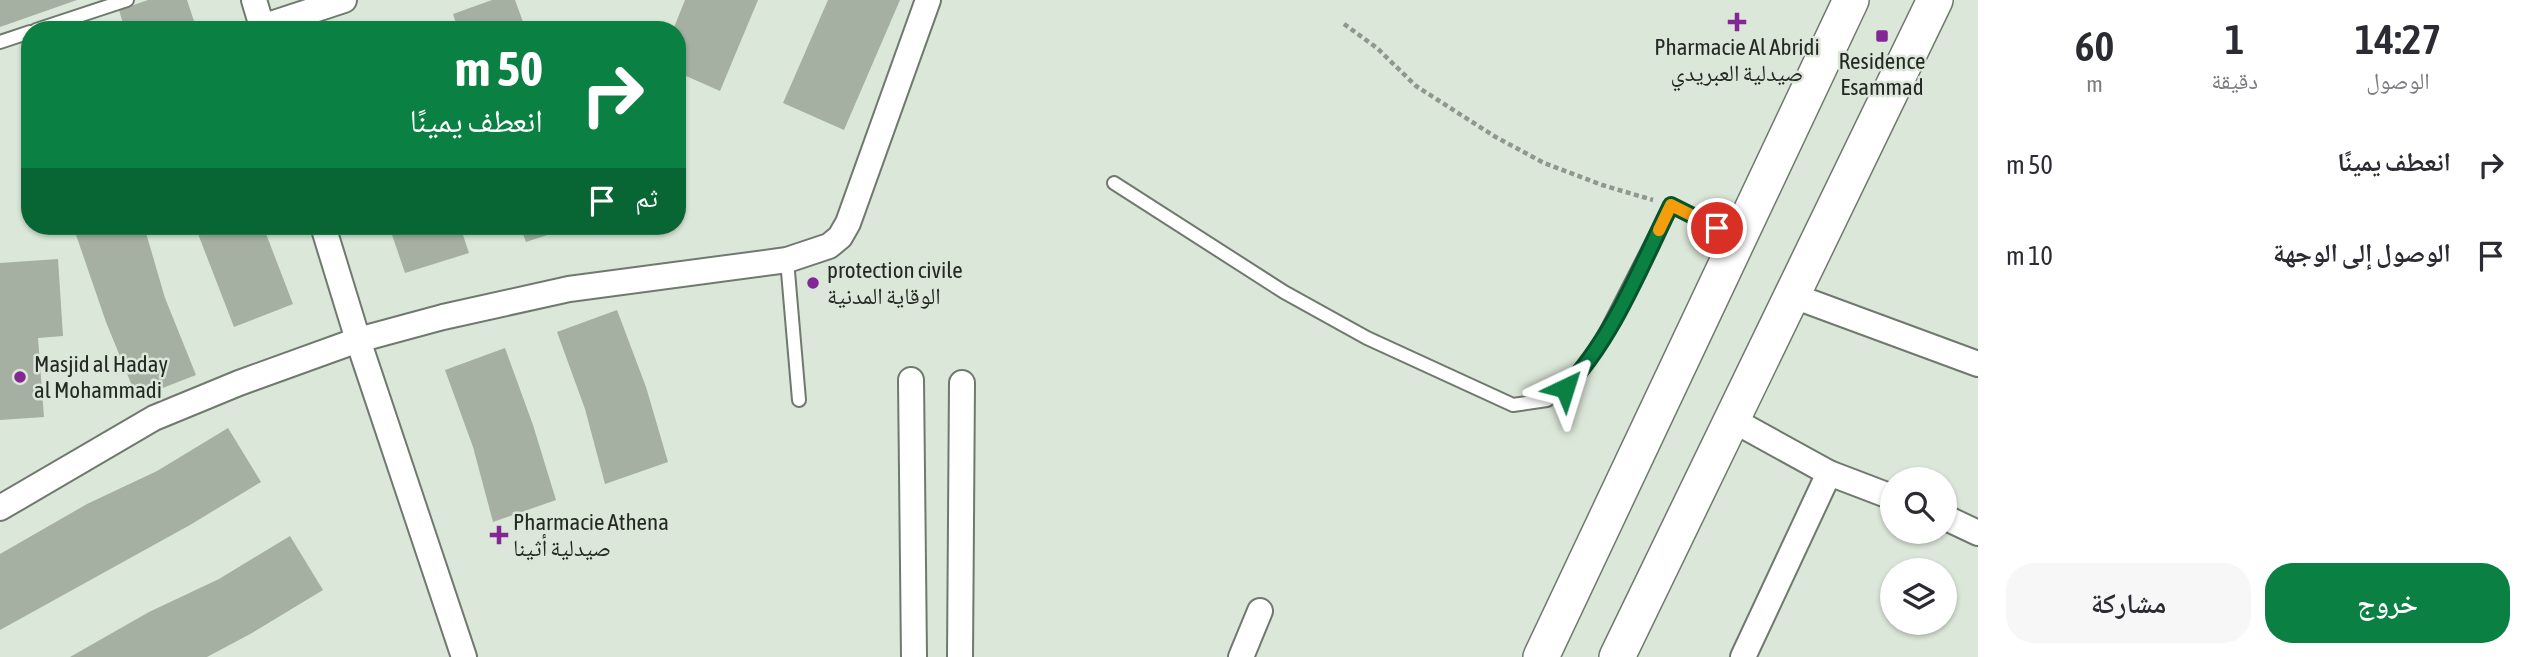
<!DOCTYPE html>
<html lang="ar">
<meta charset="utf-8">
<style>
:root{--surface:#fff;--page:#f7f7f7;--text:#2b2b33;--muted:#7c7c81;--accent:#0b8043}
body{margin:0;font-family:"Asap Condensed","Noto Naskh Arabic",sans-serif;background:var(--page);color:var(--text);direction:rtl;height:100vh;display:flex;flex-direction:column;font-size:26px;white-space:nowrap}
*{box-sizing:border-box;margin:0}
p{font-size:23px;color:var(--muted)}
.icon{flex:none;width:38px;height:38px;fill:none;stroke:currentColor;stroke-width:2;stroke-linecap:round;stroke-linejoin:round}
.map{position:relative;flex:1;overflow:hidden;direction:ltr}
.panel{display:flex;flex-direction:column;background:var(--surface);width:560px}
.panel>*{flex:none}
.guide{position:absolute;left:21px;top:21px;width:665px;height:214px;border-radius:28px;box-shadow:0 2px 5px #0004;direction:rtl;background:#0b8043;color:#fff;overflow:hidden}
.controls{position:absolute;left:1880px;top:467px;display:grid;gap:14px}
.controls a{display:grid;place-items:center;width:77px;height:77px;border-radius:50%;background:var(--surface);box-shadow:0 2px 5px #0004;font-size:35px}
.pin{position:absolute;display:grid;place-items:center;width:60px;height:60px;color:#fff;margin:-30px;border:4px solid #fff;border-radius:50%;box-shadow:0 2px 7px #0007}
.me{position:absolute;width:77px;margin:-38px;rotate:41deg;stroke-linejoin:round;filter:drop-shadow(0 0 5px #0008)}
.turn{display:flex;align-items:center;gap:24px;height:147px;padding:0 28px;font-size:32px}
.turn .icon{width:91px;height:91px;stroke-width:2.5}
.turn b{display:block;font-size:49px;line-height:60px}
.then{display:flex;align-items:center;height:66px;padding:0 28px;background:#0003;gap:14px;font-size:26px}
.eta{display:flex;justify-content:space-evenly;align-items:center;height:119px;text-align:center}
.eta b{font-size:42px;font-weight:600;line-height:49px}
.primary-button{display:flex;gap:14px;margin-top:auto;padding:14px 28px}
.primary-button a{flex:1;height:80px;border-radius:28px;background:var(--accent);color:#fff;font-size:28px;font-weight:600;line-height:80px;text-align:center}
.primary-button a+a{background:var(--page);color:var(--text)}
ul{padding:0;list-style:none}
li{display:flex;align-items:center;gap:21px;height:91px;padding:0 28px}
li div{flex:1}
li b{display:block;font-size:26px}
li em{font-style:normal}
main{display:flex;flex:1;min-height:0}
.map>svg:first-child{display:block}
</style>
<main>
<section class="panel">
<div class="eta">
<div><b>14:27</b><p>الوصول</p></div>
<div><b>1</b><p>دقيقة</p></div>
<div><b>60</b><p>m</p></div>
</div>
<ul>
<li><svg class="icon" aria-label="right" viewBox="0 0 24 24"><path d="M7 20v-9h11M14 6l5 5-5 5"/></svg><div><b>انعطف يمينًا</b></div><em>50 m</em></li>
<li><svg class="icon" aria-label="arrive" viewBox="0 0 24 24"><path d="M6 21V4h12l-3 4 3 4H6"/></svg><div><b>الوصول إلى الوجهة</b></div><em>10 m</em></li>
</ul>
<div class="primary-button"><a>خروج</a><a>مشاركة</a></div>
</section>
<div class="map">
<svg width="1978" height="657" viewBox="0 0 1978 657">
<rect width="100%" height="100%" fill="#dbe7d9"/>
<g fill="#a5b0a3">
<polygon points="0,0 77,0 0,27"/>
<polygon points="148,0 187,0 197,30 125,30 119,10"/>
<polygon points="492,0 515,0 526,30 458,30 453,14"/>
<polygon points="685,0 758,0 720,91 677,72 677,30 673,30"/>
<polygon points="828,0 900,0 844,130 783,103"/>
<polygon points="30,78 30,104 29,104 21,81"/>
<polygon points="73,226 144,226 165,298 196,375 137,398 106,322"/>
<polygon points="195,226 263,226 293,304 234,327"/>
<polygon points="389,226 460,226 469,253 405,273"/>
<polygon points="520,226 575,226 526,242"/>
<polygon points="58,259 63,336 38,338 44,417 0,420 0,263"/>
<polygon points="617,310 646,387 668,462 605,484 585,409 557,332"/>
<polygon points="505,348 533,425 556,500 493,522 473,447 445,370"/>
<polygon points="228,428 261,482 190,525 0,630 0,554 87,504 157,471"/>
<polygon points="290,536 323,590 252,633 207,657 70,657 149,612 219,579"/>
</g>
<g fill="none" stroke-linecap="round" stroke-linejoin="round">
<g stroke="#6f796e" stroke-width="16">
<g id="lane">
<polyline points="36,30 127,0"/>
<polyline points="0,42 30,32"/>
<polyline points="1114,183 1284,292 1367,338 1513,405 1547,400 1565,388 1581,372 1603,338 1671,205 1736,238"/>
<polyline points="787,260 799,400"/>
</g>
</g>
<g stroke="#6f796e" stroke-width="28">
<g id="street">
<polyline points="254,0 263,30"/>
<polyline points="262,27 344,0"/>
<polyline points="323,226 358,340 464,657"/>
<polyline points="1791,295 1978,364"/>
<polyline points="911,380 914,657"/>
<polyline points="1731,419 1829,473 1892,497"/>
<polyline points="0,508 154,418 239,383 358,340 443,317 569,289 787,260 829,246 840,237 848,223 928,0"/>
<polyline points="1944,517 1978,533"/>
<polyline points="960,657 962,383"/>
<polyline points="1241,657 1260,611"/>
<polyline points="1743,657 1829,473"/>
</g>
</g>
<g stroke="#6f796e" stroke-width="38">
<g id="secondary">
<polyline points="1541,657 1851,0"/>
<polyline points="1617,657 1935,0"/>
</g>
</g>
<polyline stroke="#90988e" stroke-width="4.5" stroke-dasharray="5 3.5" stroke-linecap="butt" points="1344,24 1377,48 1416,86 1494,136 1544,163 1602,185 1653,200"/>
<use href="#lane" stroke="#fff" stroke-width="12"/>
<use href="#street" stroke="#fff" stroke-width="24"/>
<use href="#secondary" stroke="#fff" stroke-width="35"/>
</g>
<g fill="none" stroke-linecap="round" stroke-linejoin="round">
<g stroke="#07532c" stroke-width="18">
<path id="route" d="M1565 388C1611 342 1642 264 1671 205L1717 228"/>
</g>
<use href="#route" stroke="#0b8043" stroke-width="12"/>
<polyline stroke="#f59e0b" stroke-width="12" points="1659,230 1671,205 1693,216"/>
</g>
<g fill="#822793" stroke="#dbe7d9" stroke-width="2.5">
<path d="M1733.5 11.5h7v7h7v7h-7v7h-7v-7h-7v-7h7z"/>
<rect x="1875" y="29" width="14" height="14" rx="3.5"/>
<circle cx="813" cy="283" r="7"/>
<circle cx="20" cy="377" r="7"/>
<path d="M495.5 524.5h7v7h7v7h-7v7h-7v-7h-7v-7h7z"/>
</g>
<g text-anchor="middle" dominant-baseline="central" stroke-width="5" stroke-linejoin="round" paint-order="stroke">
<g font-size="23" fill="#252924" stroke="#dbe7d9" text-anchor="start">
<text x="1737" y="47" text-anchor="middle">Pharmacie Al Abridi<tspan x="1737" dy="26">صيدلية العبريدي</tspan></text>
<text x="1882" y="61" text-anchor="middle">Residence<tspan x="1882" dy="26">Esammad</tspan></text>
<text x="827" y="270">protection civile<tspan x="827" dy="26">الوقاية المدنية</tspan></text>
<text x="34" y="364">Masjid al Haday<tspan x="34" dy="26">al Mohammadi</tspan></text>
<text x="513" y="522">Pharmacie Athena<tspan x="513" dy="26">صيدلية أثينا</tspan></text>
</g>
</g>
</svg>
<div class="controls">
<a><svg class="icon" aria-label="search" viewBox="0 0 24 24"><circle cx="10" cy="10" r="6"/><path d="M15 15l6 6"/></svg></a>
<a><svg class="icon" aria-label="layers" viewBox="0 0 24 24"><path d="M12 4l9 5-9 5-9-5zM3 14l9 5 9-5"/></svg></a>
</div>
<div class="pin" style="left:1717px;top:228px;background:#d93025"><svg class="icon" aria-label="arrive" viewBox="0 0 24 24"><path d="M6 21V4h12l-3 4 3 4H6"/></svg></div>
<svg class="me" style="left:1565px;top:388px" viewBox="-20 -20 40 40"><path d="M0-17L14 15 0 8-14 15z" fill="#0b8043" stroke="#fff" stroke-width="4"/></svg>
<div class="guide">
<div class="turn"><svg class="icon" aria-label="right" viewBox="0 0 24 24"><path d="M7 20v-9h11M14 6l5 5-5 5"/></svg><div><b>50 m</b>انعطف يمينًا</div></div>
<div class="then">ثم<svg class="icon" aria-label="arrive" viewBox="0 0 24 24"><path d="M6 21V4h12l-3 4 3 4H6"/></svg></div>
</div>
</div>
</main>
